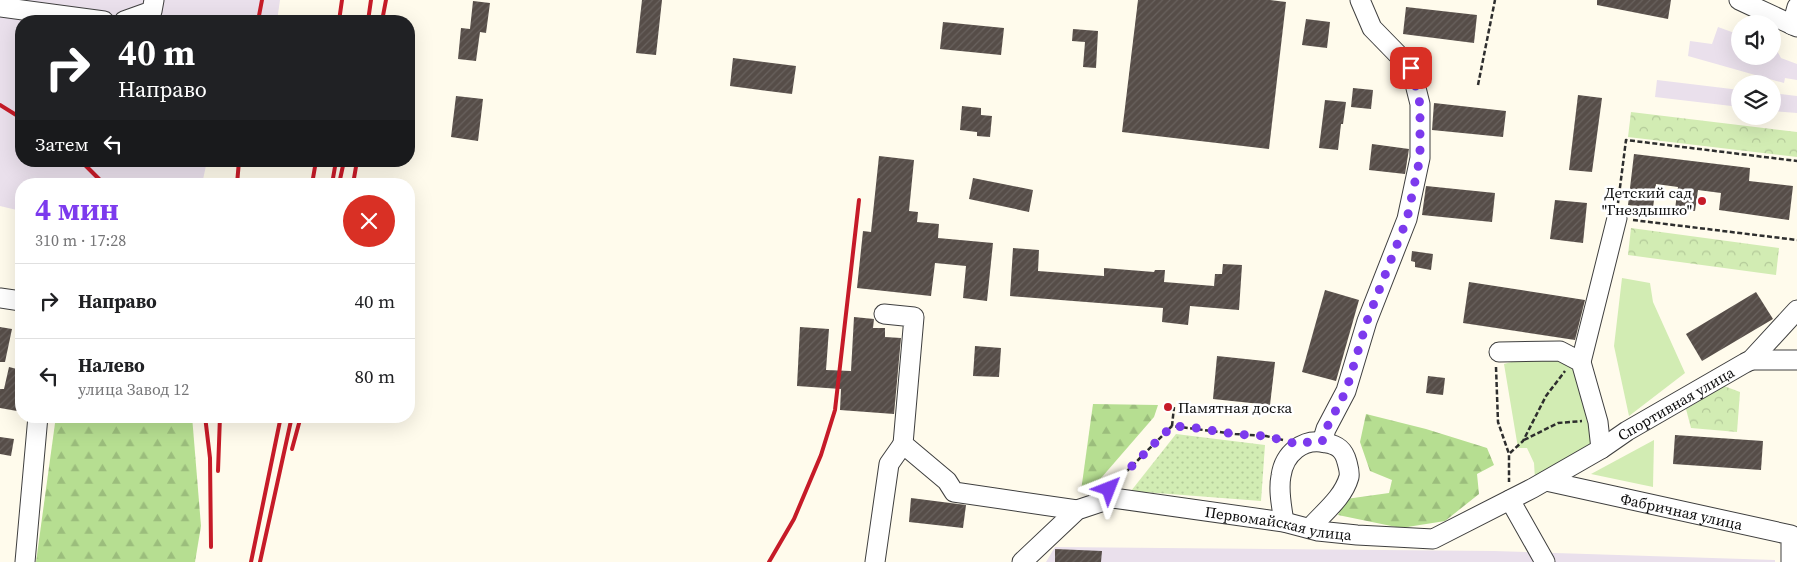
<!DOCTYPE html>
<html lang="ru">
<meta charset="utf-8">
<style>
:root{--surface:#fff;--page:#f2f2f2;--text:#202124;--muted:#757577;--line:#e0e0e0;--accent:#7c3aed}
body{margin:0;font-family:"Source Serif 4",serif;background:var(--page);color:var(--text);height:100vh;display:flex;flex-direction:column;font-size:19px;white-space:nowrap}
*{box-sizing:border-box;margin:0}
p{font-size:16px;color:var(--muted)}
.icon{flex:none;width:28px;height:28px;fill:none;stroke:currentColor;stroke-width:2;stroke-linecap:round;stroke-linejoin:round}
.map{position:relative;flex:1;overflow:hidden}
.details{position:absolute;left:15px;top:178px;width:400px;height:245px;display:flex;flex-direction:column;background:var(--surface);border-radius:20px;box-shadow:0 5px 20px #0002}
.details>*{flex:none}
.hud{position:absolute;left:15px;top:15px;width:400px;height:152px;border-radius:20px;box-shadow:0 5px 20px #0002;background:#202124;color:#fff;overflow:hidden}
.fabs{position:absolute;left:1731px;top:15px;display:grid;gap:10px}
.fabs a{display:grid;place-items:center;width:50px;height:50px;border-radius:50%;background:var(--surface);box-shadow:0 5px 20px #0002;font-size:25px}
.pin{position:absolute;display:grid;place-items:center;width:42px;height:42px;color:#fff;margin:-21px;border-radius:10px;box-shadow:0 2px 8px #0006}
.me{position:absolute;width:55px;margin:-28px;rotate:45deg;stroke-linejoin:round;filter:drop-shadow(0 0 4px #0008)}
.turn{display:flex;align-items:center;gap:18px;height:105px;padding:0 20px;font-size:22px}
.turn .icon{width:65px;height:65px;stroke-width:2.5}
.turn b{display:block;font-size:35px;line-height:42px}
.then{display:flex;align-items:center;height:48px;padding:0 20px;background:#0003;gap:10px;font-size:19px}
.round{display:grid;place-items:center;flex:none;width:52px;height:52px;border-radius:26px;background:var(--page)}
.head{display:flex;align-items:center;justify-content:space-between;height:85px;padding:0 20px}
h1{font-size:30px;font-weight:700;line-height:38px;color:var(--accent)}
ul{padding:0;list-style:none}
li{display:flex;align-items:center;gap:15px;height:75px;padding:0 20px;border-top:1px solid var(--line)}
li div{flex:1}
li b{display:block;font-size:19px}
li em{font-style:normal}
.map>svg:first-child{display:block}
</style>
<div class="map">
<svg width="1797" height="562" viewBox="0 0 1797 562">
<defs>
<pattern id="forest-firs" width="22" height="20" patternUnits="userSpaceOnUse" patternTransform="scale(1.25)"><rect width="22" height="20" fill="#b6de91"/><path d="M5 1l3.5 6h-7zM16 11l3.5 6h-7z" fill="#9bbd7c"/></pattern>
<pattern id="park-crowns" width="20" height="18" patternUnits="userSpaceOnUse" patternTransform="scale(1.25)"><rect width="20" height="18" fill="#d2ecb3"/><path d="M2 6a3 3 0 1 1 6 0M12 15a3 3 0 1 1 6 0" fill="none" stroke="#b3c999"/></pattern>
<pattern id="garden-dots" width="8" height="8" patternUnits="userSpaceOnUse" patternTransform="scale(1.25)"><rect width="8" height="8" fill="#d2ecb3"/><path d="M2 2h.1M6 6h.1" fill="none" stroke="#b3c999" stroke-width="1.8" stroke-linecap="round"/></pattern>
<pattern id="building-hatch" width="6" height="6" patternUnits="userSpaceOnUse" patternTransform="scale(1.25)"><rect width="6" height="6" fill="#564d48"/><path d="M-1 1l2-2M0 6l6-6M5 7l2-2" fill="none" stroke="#69625e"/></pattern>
</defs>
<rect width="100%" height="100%" fill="#fffbec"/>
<g fill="#eae0ec">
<polygon points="0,0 280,0 277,21 21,21 21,161 207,161 202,184 21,184 21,211 0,206"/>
<polygon points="1718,27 1740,35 1740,56 1772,56 1773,47 1776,49 1781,58 1797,64 1797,80 1785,78 1784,83 1688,56 1690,41 1712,44"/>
<polygon points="1657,80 1740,90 1740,107 1655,97"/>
<polygon points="1773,93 1797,96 1797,113 1773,111"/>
<polygon points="1055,547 1494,551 1775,560 1775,562 1046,562"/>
</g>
<g fill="#d2ecb3">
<polygon points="1622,278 1650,283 1653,302 1685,373 1629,416 1614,346"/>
<polygon points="1571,356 1603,441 1535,479 1534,463 1527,448 1518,448 1504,364 1530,357"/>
<polygon points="1654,440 1653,487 1591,474"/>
</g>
<g fill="url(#forest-firs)">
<polygon points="1093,404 1158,405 1154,417 1095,485 1081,491"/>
<polygon points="1366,414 1426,429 1487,448 1494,465 1477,474 1479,494 1445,521 1401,528 1338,515 1346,499 1389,493 1392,480 1370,471 1360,442"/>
<polygon points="56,416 192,416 201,526 195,562 36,562"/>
</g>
<g fill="url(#park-crowns)">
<polygon points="1631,112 1797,132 1797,157 1628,137"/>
<polygon points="1631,228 1779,248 1776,275 1628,255"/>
<polygon points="1724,386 1740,392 1737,432 1691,428 1686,409"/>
</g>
<polygon fill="url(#garden-dots)" points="1176,434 1265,445 1261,501 1131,491"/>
<g fill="url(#building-hatch)">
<polygon points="642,0 662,0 656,55 636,53"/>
<polygon points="1138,0 1270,0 1286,2 1269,149 1122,132"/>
<polygon points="1597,0 1671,0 1668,19 1597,5"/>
<polygon points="473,1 490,3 486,33 480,32 476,61 458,59 461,28 470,29"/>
<polygon points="1406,7 1477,15 1474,43 1403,34"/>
<polygon points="1306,19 1330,22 1327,48 1302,45"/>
<polygon points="943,22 1004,28 1001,55 940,49"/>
<polygon points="1073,29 1098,31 1096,68 1083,67 1085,42 1072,41"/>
<polygon points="733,58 796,66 792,94 730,86"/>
<polygon points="1353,88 1373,90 1371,109 1351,107"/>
<polygon points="1578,95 1602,98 1592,172 1569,170"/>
<polygon points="456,96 483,99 478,141 451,137"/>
<polygon points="1325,100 1346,102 1343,124 1341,124 1338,150 1319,148"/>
<polygon points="1434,103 1506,111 1503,137 1432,130"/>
<polygon points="962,106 981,108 981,115 992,116 990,137 977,136 977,132 960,130"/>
<polygon points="1372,144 1409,149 1405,174 1369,170"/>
<polygon points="1634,154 1750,168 1749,181 1793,186 1789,220 1719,210 1721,193 1698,190 1695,211 1675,209 1678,187 1656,184 1653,208 1628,205"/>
<polygon points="879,156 914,160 909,211 918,212 917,222 939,224 938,238 993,243 987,301 963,298 966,266 935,263 931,296 857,288 863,231 871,232"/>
<polygon points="973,178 1033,190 1029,212 969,199"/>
<polygon points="1426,186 1495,193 1492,222 1422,215"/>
<polygon points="1555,200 1587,203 1583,243 1550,239"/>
<polygon points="1013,248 1039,250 1038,271 1104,276 1104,268 1154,272 1155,270 1165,270 1164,282 1214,286 1215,274 1222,274 1223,264 1242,265 1239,310 1190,306 1188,325 1162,322 1163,308 1010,296"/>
<polygon points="1412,251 1433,254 1431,270 1415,267 1415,262 1411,261"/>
<polygon points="1469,282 1585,300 1575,340 1463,323"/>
<polygon points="1325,290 1359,300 1336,381 1302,372"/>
<polygon points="1756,292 1773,319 1702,361 1686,334"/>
<polygon points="854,317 874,319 873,328 885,328 885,337 901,338 894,414 840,410 841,389 797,386 800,327 829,329 826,370 851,371"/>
<polygon points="0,327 12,329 5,362 0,362"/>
<polygon points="975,346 1001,348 999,377 973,376"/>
<polygon points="1217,356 1275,362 1270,405 1213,399"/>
<polygon points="9,367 21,370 21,385 20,384 17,411 0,408 0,389 4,389"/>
<polygon points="1428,376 1445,378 1443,395 1426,393"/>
<polygon points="1675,435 1763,441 1761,470 1673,464"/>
<polygon points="0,437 14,439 11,456 0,454"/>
<polygon points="911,498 966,505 963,528 909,522"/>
<polygon points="1055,549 1102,551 1101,562 1055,562"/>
</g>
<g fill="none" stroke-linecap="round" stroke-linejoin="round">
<g stroke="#3f3f3f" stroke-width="21">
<g id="minor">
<polyline points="1739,0 1797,27"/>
<polyline points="0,7 104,21"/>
<polyline points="124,21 152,11 154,0"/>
<polyline points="1792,25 1797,7"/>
<polyline points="0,298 21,301"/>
<polyline points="884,314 914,317 903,444 947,481 954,492 1077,510"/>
<polyline points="1499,352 1560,351 1581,362 1598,422 1601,449"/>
<polyline points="1751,360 1797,360"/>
<polyline points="1581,362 1617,218"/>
<polyline points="1322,442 1326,429 1346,391 1367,321 1407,219 1420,158 1420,104 1411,68 1372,28 1360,0"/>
<path id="s1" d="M1546 481 1791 535V562"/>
<polyline points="1510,500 1545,562"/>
<path d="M1284 522C1282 508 1278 491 1281 476 1284 454 1303 437 1326 443 1338 445 1344 450 1347 462 1348 466 1350 472 1349 477 1343 498 1324 512 1310 528"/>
<polyline points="25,562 38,416"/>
<polyline points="875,562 889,464 903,444"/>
<path id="s2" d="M1022 562 1077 510 1113 498 1284 522 1318 531 1357 535 1433 539 1533 488 1601 449 1627 431 1745 363 1751 360 1797 310"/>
</g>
</g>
<g stroke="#2e2e2e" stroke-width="2.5" stroke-dasharray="5 2.5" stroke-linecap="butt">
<polyline points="1478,85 1495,0"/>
<polyline points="1618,203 1626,140 1797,161"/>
<polyline points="1633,220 1797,240"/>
<polyline points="1496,367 1498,422 1509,454 1509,482"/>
<polyline points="1172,426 1174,407"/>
<polyline points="1524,440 1558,423 1582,421"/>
<polyline points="1510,453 1523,441 1546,396 1565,371"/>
<polyline points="1116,482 1172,426 1235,434 1266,436 1283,440"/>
</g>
<use href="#minor" stroke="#fff" stroke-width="19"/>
<g stroke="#c61b28" stroke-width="4">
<polyline points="258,21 262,0"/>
<polyline points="339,21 342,0"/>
<polyline points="368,21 371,0"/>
<polyline points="382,21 386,0"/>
<polyline points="0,105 21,118"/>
<polyline points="81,161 104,184"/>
<polyline points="237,184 239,161"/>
<polyline points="312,184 316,161"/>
<polyline points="332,184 336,161"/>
<polyline points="339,184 344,161"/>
<polyline points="353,184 357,161"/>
<polyline points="205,416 210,458 211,547"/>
<polyline points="292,449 301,416"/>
<polyline points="218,471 220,416"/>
<polyline points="251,562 281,416"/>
<polyline points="260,562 292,416"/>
<polyline points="769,562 794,519 821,455 835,410 859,200"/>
</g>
</g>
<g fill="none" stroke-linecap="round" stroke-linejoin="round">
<polyline stroke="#7c3aed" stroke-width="9" stroke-dasharray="0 16.2" points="1109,489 1172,426 1190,427 1234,434 1266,436 1301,445 1308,442 1322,442 1326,429 1346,391 1367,321 1407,219 1420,158 1420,104 1411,68"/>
</g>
<g fill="#c61b28" stroke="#fff" stroke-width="2">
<circle cx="1702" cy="201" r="5"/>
<circle cx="1168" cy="407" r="5"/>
</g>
<g text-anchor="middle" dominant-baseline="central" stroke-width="5" stroke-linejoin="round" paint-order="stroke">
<g font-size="15" fill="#0c0c0c" stroke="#fff" text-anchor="end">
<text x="1692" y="192">Детский сад<tspan x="1692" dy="17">"Гнездышко"</tspan></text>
<text x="1178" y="407" text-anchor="start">Памятная доска</text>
</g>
<g font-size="15" fill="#0c0c0c" stroke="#fff">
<text stroke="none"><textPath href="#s2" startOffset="715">Спортивная улица</textPath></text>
<text stroke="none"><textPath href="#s1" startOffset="139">Фабричная улица</textPath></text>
<text stroke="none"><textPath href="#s2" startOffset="281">Первомайская улица</textPath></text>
</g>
</g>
</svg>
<div class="fabs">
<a><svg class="icon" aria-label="sound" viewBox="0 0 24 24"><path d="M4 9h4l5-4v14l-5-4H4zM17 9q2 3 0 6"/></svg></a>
<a><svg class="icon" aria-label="layers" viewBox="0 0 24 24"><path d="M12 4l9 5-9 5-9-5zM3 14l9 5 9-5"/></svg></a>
</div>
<div class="pin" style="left:1411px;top:68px;background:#d93025"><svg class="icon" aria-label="arrive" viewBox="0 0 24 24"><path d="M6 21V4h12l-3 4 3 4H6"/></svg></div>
<svg class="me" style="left:1109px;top:489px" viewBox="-20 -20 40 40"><path d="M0-17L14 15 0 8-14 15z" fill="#7c3aed" stroke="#fff" stroke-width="4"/></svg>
<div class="hud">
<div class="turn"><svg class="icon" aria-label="right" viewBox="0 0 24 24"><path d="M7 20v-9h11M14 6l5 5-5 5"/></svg><div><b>40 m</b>Направо</div></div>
<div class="then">Затем<svg class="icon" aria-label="left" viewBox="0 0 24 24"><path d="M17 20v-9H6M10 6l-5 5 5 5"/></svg></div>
</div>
<section class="details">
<div class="head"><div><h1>4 мин</h1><p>310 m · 17:28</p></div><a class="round" style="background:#d93025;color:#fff"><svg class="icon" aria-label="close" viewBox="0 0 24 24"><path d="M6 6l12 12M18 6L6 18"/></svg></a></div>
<ul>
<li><svg class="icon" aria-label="right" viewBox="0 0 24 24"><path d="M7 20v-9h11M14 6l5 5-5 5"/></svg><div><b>Направо</b></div><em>40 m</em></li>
<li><svg class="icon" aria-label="left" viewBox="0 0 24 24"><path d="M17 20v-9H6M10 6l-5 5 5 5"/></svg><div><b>Налево</b><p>улица Завод 12</p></div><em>80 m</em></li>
</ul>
</section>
</div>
